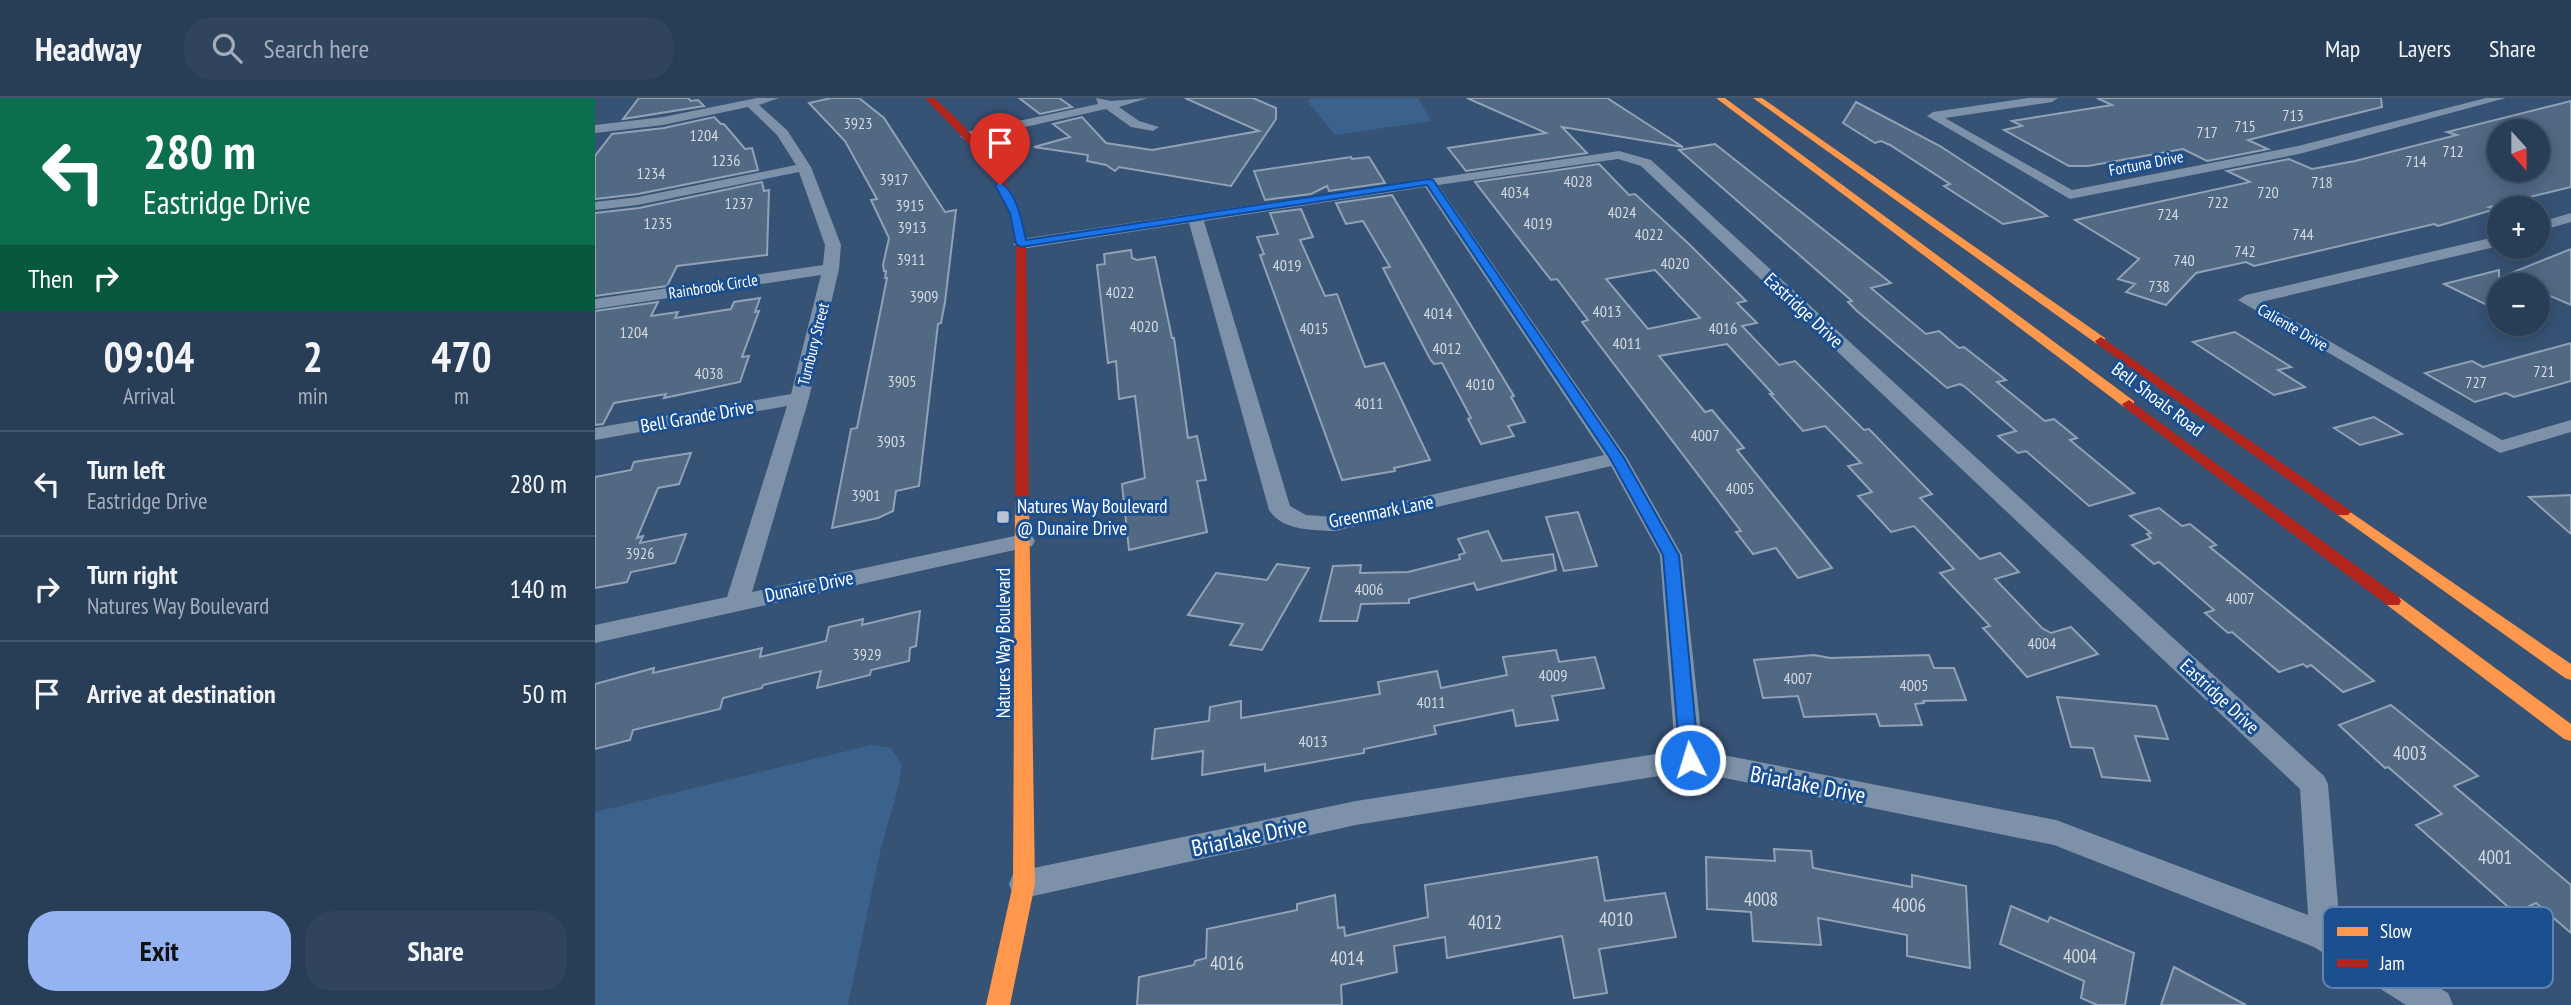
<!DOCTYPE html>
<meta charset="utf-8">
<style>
:root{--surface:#283e57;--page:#30455d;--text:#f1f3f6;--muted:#a5aeba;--line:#44576d;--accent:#95b2f1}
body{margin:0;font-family:"PT Sans Narrow",sans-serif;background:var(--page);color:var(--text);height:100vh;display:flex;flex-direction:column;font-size:26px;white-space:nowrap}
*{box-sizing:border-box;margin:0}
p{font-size:23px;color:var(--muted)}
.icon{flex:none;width:38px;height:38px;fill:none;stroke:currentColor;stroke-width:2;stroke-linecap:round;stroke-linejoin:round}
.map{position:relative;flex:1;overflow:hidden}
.side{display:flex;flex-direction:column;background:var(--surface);width:595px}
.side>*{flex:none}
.banner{background:#0b6e4f;color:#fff;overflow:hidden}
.needle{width:46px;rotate:159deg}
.fabs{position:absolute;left:1892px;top:21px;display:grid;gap:14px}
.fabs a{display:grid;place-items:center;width:63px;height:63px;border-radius:50%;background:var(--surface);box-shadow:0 4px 18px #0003,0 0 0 2px var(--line);font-size:35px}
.pin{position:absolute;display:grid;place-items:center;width:60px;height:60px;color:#fff;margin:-72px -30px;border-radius:50% 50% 50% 0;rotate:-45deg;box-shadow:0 0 7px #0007}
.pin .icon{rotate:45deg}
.me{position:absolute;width:77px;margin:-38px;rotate:355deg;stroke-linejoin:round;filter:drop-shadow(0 0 5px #0008)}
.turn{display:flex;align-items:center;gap:24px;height:147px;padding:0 28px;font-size:32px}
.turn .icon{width:91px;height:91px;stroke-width:2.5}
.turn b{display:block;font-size:49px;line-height:60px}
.then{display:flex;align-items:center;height:66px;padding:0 28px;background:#0003;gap:14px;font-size:26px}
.eta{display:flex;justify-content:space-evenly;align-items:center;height:119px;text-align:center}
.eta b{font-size:42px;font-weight:600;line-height:49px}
.action{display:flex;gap:14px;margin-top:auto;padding:14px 28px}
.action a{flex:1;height:80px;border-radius:28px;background:var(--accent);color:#111;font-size:28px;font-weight:600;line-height:80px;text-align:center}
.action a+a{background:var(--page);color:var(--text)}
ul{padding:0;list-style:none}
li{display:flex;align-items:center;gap:21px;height:105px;padding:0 28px;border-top:2px solid var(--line)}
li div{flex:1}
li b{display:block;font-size:26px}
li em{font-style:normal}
header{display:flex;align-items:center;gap:42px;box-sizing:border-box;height:98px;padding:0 35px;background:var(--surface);border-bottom:2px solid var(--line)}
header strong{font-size:33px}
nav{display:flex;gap:38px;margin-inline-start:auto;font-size:24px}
.search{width:490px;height:63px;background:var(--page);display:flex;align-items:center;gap:18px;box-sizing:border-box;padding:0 24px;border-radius:28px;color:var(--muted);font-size:26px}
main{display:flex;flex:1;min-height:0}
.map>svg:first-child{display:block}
</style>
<header>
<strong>Headway</strong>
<div class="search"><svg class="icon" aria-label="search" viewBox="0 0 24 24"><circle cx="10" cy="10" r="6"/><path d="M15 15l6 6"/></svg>Search here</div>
<nav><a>Map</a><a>Layers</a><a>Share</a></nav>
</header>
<main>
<section class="side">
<div class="banner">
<div class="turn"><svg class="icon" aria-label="left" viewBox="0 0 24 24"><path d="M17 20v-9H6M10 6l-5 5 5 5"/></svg><div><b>280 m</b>Eastridge Drive</div></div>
<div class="then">Then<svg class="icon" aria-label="right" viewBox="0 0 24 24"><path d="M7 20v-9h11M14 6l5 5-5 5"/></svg></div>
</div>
<div class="eta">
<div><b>09:04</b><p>Arrival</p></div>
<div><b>2</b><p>min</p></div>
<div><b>470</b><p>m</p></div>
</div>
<ul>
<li><svg class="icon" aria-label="left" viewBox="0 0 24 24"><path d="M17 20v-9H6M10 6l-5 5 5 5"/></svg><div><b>Turn left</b><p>Eastridge Drive</p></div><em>280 m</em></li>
<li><svg class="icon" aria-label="right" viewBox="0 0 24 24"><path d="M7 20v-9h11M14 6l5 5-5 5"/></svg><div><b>Turn right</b><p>Natures Way Boulevard</p></div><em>140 m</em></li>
<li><svg class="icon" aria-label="arrive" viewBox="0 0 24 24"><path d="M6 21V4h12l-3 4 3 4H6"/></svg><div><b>Arrive at destination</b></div><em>50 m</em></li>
</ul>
<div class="action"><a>Exit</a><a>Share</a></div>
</section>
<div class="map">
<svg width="1976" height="907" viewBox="0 0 1976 907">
<rect width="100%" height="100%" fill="#365274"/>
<g fill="#3b618d">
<polygon points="717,0 823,0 836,23 740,37 712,3"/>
<polygon points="276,647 296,650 307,666 303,690 285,754 253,907 0,907 0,714"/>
</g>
<g fill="#526984" stroke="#92a2b6" stroke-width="2" fill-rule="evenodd">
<polygon points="44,0 93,0 96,3 103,2 109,8 28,21"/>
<polygon points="236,0 264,0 289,20 350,114 361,112 350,204 346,225 343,226 324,388 301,393 298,413 283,420 237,430 256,331 262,330 292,180 290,180 291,173 289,173 288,167 294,140 276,102 282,101 250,43 214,5"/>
<polygon points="424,0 464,0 477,9 445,16"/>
<polygon points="590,0 658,0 681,10 681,21 636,88 524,69 520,73 511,67 492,63 493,57 439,49 475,39 458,26 487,19 511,45 557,52 664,33"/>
<polygon points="872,0 1012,0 1088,49 967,29 992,55 871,73 853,50 951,35"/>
<polygon points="1502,0 1786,0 1787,9 1653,42 1673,51 1612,63 1588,51 1493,68 1474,68 1409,32 1427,28 1417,23 1517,7"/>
<path d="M1976 3V89L1894 109 1901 111 1843 128 1839 126 1659 168 1651 164 1601 175 1571 207 1531 194 1540 186 1523 181 1544 161 1480 122 1655 84 1632 73 1694 61 1717 71 1760 63 1862 37 1852 34ZM1904 33H1942V72H1904Z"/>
<polygon points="1261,4 1345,48 1452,118 1408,126 1349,88 1355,86 1295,47 1286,43 1280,45 1248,25"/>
<polygon points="119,19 126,26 129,26 150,51 157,50 163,72 43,96 0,101 0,58 17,36 69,30"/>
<polygon points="1120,46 1296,185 1276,190 1331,236 1344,233 1364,250 1369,249 1411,282 1402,284 1450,323 1459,321 1482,340 1475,342 1539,395 1494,408 1431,353 1423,355 1403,338 1421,333 1369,288 1365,286 1352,290 1262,213 1253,204 1257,203 1084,52"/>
<polygon points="756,59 757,61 774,59 790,85 734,93 732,88 716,96 670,102 659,73"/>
<path d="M1004 66 1034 97 1040 96 1095 147 1151 203 1142 205 1162 225 1147 228 1184 267 1200 263 1269 332 1274 331 1337 396 1325 400 1385 461 1405 455 1424 474 1400 481 1447 530 1456 535 1476 529 1503 556 1432 579 1388 530 1395 528 1345 475 1359 471 1319 428 1296 434 1263 398 1277 394 1253 368 1266 365 1230 328 1208 333 1175 296H1178L1132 246 1064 258 1110 314 1117 312 1149 350 1142 352 1237 470 1203 480 1181 450 1158 456 1141 434 1146 433 987 224 993 222 962 181 956 182 880 84ZM1060 172 1105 220 1053 231 1011 181Z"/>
<polygon points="167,84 169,93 174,92 172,157 82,168 72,188 0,198 0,115 44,110"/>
<polygon points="797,97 919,298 916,299 930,324 913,328 919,338 886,346 873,321 876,320 847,265 839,266 835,261 788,170 795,169 768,123 751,126 741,105"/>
<polygon points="706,111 718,139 705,142 730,198 742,196 770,269 789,265 835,362 799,370 800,373 747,382 665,157 669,156 662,139 683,136 675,115"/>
<polygon points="1976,151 1976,207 1942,192 1942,187 1933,187 1911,177"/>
<polygon points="536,152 537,160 542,162 560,159 577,240 579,240 593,340 602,338 611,382 602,383 612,434 534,452 527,386 550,380 540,298 524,301 521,263 513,265 502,167 510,166 509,156"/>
<polygon points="1904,172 1904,213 1849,186"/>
<polygon points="165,200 160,214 164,213 147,259 154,258 145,284 69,300 71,296 19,305 8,326 0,327 0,213 63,204 56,218 83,214 80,220 136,211 139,204"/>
<polygon points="1640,234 1696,269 1683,272 1710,289 1679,297 1598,244"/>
<polygon points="1976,245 1976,283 1919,299 1911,295 1880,304 1830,275 1877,263 1888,269"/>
<polygon points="1779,319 1807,336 1765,347 1739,330"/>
<polygon points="96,355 84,386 63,390 42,440 48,438 45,445 91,436 80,465 36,474 32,484 0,490 0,379 36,372 39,364"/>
<polygon points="1976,397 1976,436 1934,399"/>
<polygon points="1564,410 1587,428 1595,426 1621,447 1615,449 1779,583 1748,594 1716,567 1712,569 1708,566 1684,574 1637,534 1633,535 1610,515 1619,512 1564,464 1559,466 1537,447 1556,440 1552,436 1556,435 1535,418"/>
<polygon points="983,414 1002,468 969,473 951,419"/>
<polygon points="893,433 907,463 958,456 961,472 882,492 879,485 814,501 814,505 766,506 762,523 725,523 738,468 766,467 765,475 813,474 865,461 864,457 870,455 863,441"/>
<polygon points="682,466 714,470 667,552 635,547 648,526 593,517 621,475 672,482"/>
<polygon points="325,513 321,548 315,550 314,563 276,572 275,577 222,590 226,573 168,587 167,590 128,600 125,611 38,632 35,642 0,651 0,586 59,570 58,575 167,550 165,559 231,543 234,529 268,521 267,527"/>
<polygon points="961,552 964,564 1000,559 1009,590 957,598 963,622 921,628 918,612 839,628 841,636 769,651 769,655 670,673 670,666 607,677 608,653 557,661 560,631 614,623 615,609 646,603 646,620 785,596 783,584 842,573 846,590 912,577 908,559"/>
<polygon points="1219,557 1235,560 1334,557 1339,570 1359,570 1371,602 1328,603 1329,605 1320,606 1327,627 1285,628 1281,616 1209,619 1203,598 1168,600 1159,562"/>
<polygon points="1462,599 1561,608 1573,641 1540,638 1555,683 1507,679 1498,650 1476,649"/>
<polygon points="1796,607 1883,678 1859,688 1976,787 1976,835 1941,805 1920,815 1821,727 1847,716 1793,669 1790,670 1744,627"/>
<polygon points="1179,751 1216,753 1218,770 1317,789 1317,777 1371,788 1375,870 1312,858 1312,837 1223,820 1226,847 1158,843 1156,814 1112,811 1111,759 1180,763"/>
<polygon points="1002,759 1010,803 1070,795 1081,839 1004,851 1012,895 979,900 967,838 852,860 850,839 799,848 802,874 746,887 747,907 542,907 544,879 599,867 600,863 611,860 612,831 702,812 702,806 740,797 743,830 749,829 750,838 833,819 830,787"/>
<polygon points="1416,808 1453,824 1455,819 1539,855 1530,907 1502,907 1486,900 1489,883 1405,846"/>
<polygon points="1579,869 1651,907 1566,907"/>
</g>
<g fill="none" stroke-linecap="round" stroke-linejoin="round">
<g fill="#7d92a8" fill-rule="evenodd">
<polygon points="162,0 184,0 164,7 192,32 216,69 246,147 244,171 214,300 157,494 429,436 437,438 440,443 437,448 429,450 0,545 0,527 132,499 192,308 0,342 0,330 196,296 226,177 0,211 0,201 228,167 230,147 204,74 43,107 0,112 0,104 43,99 201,67 182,37 153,9 68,27 0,35 0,27 68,19"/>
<polygon points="501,0 516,3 553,0 524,9 544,23 564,29 558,33 536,29 511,11 371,42 365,38 371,34 503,6"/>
<polygon points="1433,0 1463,0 1457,4 1350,20 1477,92 1703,48 1891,0 1911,0 1704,56 1475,101 1332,18 1338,14"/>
<path d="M1024 53 1056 62 1729 678 1733 686 1745 830 1853 895 1858 907H1811L1719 849 1459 747 1095 673 761 727 429 800 418 796 414 786 418 776 429 772 761 703 1080 653 1065 457 1016 368 740 433C718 432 688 433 674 412L594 125 426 151 418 146 426 141ZM1023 61 1046 68 1705 691 1713 817 1461 722 1108 653 1087 457 1032 360 843 87ZM830 89 1009 357 740 419 711 417 695 408 609 123Z"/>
<polygon points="1976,115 1976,124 1942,134 1942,125"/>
<polygon points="1904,138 1904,148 1666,204 1907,342 1976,322 1976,334 1905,355 1643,202 1651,197"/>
</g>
<g fill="#ff974d" fill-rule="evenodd">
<polygon points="1121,0 1130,0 1539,303 1539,309 1529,309"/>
<polygon points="1158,0 1167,0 1510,240 1510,246 1502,246"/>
<polygon points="427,398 434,403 440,786 415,907 391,907 418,786 420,403"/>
<polygon points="1748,409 1976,566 1976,582 1970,580 1743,417 1740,414"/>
<polygon points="1798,497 1804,499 1976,626 1976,643 1969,641 1792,507 1790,503 1792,499"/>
</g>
<g fill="#b3261e" fill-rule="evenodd">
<path d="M330 0H339C383 39 424 85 431 146L434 403 427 408 420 403 421 146C414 78 373 46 330 0Z"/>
<polygon points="1506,239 1753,411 1756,414 1753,417 1743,417 1502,246 1500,243"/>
<polygon points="1534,302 1804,499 1806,503 1804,507 1792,507 1529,309 1527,306"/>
</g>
</g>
<path fill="#1a73e8" stroke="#114b97" stroke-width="2" d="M834 81 838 82 1029 360 1084 457 1104 662 1101 668 1095 670 1088 668 1085 662 1068 457 1015 360 832 87 426 149 421 146 415 115 400 87 405 84C422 94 427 124 431 142Z"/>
<rect fill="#b9c2ce" stroke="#1b4f8f" stroke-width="2.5" x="401" y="412" width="14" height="14" rx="3.5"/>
<g text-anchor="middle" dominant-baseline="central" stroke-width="6" stroke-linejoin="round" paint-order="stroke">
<g font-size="16" fill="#d4dae0">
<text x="1698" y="17">713</text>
<text x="263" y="25">3923</text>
<text x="1650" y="28">715</text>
<text x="1612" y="34">717</text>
<text x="109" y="37">1204</text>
<text x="1858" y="53">712</text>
<text x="131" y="62">1236</text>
<text x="1821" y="63">714</text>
<text x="56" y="75">1234</text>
<text x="299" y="81">3917</text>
<text x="983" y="83">4028</text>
<text x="1727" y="84">718</text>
<text x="920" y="94">4034</text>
<text x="1673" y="94">720</text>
<text x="1623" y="104">722</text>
<text x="144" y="105">1237</text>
<text x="315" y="107">3915</text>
<text x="1027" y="114">4024</text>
<text x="1573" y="116">724</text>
<text x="63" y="125">1235</text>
<text x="943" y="125">4019</text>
<text x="317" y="129">3913</text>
<text x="1054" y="136">4022</text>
<text x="1708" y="136">744</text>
<text x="1650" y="153">742</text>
<text x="316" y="161">3911</text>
<text x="1589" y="162">740</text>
<text x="1080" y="165">4020</text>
<text x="692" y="167">4019</text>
<text x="1564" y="188">738</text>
<text x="525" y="194">4022</text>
<text x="329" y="198">3909</text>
<text x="1012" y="213">4013</text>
<text x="843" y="215">4014</text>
<text x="549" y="228">4020</text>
<text x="719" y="230">4015</text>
<text x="1128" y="230">4016</text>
<text x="39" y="234">1204</text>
<text x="1032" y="245">4011</text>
<text x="852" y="250">4012</text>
<text x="1949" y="273">721</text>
<text x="114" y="275">4038</text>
<text x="307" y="283">3905</text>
<text x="1881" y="284">727</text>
<text x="885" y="286">4010</text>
<text x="774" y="305">4011</text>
<text x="1110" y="337">4007</text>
<text x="296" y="343">3903</text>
<text x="1145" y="390">4005</text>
<text x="271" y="397">3901</text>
<text x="45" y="455">3926</text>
<text x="774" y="491">4006</text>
<text x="1645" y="500">4007</text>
<text x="1447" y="545">4004</text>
<text x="272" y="556">3929</text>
<text x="958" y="577">4009</text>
<text x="1203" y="580">4007</text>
<text x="1319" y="587">4005</text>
<text x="836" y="604">4011</text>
<text x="718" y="643">4013</text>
</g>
<g font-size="16" fill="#fff" stroke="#1b4f8f">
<text transform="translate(1551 65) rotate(-11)">Fortuna Drive</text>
<text transform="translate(118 188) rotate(-9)">Rainbrook Circle</text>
<text transform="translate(1698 229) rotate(30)">Caliente Drive</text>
<text transform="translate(218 246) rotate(-76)">Turnbury Street</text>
</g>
<g font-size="19" fill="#fff" stroke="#1b4f8f">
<text transform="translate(1209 212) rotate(43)">Eastridge Drive</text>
<text transform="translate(1563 301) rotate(37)">Bell Shoals Road</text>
<text transform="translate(102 318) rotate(-10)">Bell Grande Drive</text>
<text transform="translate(786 413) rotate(-11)">Greenmark Lane</text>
<text transform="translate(214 488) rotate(-12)">Dunaire Drive</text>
<text transform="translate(408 545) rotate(-90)">Natures Way Boulevard</text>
<text transform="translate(1625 598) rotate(43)">Eastridge Drive</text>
</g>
<g font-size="19" fill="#fff" stroke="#1b4f8f" text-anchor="start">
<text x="422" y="408">Natures Way Boulevard<tspan x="422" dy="22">@ Dunaire Drive</tspan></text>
</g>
<g font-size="19" fill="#d4dae0">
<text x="1815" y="655">4003</text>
<text x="1900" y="759">4001</text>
<text x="1166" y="801">4008</text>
<text x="1314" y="807">4006</text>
<text x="1021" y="821">4010</text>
<text x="890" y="824">4012</text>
<text x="1485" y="858">4004</text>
<text x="752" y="860">4014</text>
<text x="632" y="865">4016</text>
</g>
<g font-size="23" fill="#fff" stroke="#1b4f8f">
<text transform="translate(1213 686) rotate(11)">Briarlake Drive</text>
<text transform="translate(654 738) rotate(-12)">Briarlake Drive</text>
</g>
</g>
<rect x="1728" y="809" width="230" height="81" rx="10" fill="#1b4f8f" stroke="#5f84b1" stroke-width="2"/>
<rect x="1742" y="829" width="31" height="9" fill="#ff974d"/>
<rect x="1742" y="861" width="31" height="8" fill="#b3261e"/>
<g font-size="19" fill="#fff">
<text x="1785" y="840">Slow</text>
<text x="1785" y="872">Jam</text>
</g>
</svg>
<div class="fabs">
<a><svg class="needle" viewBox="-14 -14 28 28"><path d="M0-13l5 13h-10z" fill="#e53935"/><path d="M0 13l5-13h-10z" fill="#a5aeba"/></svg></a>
<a>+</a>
<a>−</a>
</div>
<div class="pin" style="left:405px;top:87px;background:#d93025"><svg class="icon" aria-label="arrive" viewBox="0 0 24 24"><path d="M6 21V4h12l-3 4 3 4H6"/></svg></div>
<svg class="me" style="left:1095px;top:662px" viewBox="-20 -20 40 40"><circle r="17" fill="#1a73e8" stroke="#fff" stroke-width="3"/><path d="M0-11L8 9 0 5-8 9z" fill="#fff"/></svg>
</div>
</main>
